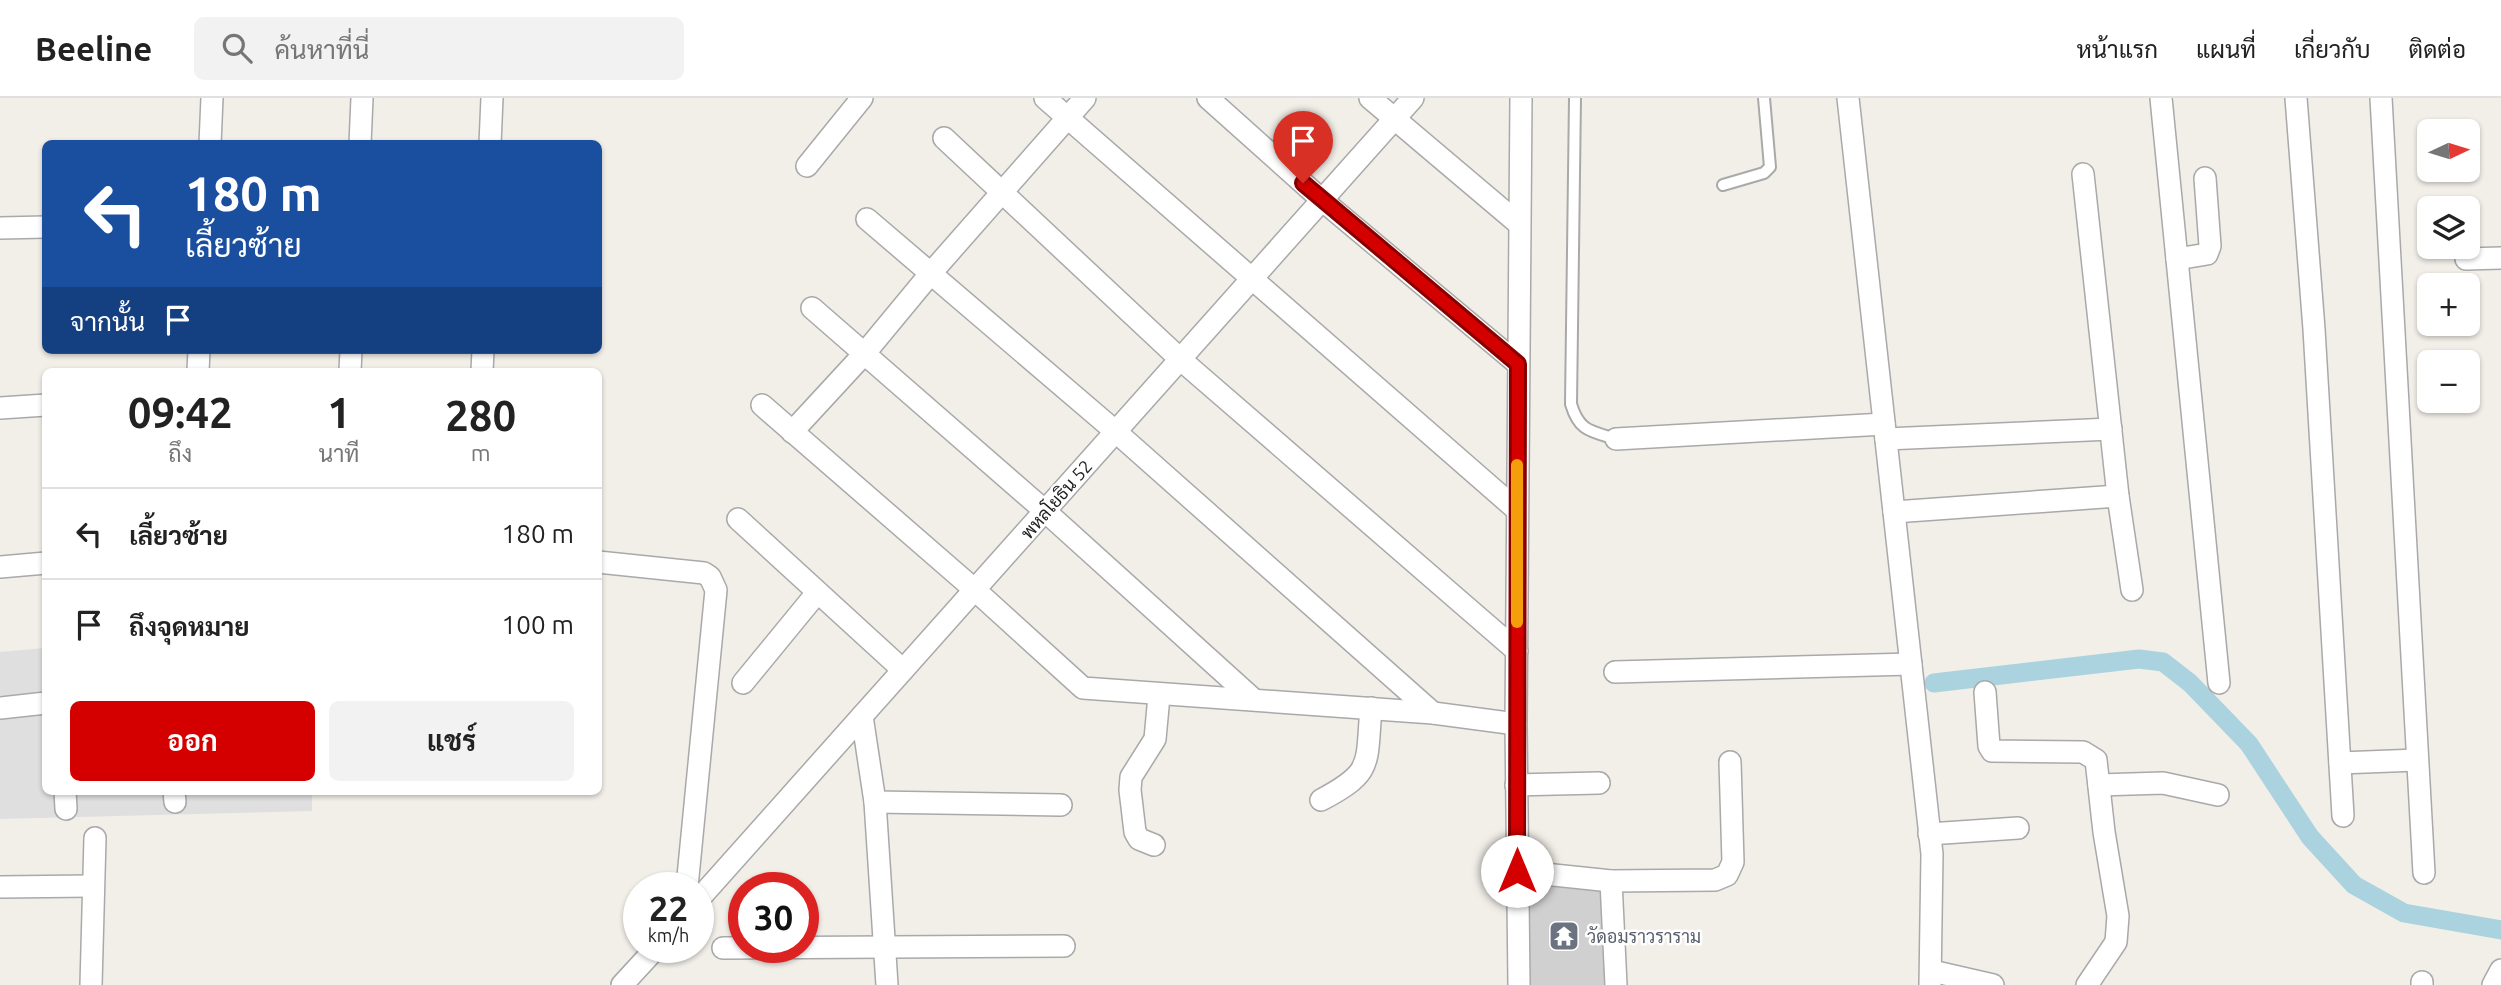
<!DOCTYPE html>
<html lang="th">
<meta charset="utf-8">
<style>
:root{--surface:#fff;--page:#f2f2f2;--text:#222;--muted:#767676;--line:#e0e0e0;--accent:#d40000}
body{margin:0;font-family:Ubuntu,Sarabun,sans-serif;background:var(--page);color:var(--text);height:100vh;display:flex;flex-direction:column;font-size:26px;white-space:nowrap}
*{box-sizing:border-box;margin:0}
p{font-size:23px;color:var(--muted)}
.icon{flex:none;width:38px;height:38px;fill:none;stroke:currentColor;stroke-width:2;stroke-linecap:round;stroke-linejoin:round}
.map{position:relative;flex:1;overflow:hidden}
.side{position:absolute;left:42px;top:270px;width:560px;height:427px;display:flex;flex-direction:column;background:var(--surface);border-radius:10px;box-shadow:0 2px 5px #0004}
.side>*{flex:none}
.guide{position:absolute;left:42px;top:42px;width:560px;height:214px;border-radius:10px;box-shadow:0 2px 5px #0004;background:#1a4fa0;color:#fff;overflow:hidden}
.needle{width:46px;rotate:86deg}
.tools{position:absolute;left:2417px;top:21px;display:grid;gap:14px}
.tools a{display:grid;place-items:center;width:63px;height:63px;border-radius:10px;background:var(--surface);box-shadow:0 2px 5px #0004;font-size:35px}
.speed{position:absolute;left:623px;top:774px;display:flex;gap:14px;font-size:35px;font-weight:700;text-align:center}
.speed>*{display:grid;place-content:center;width:91px;height:91px;border-radius:50%;background:var(--surface);box-shadow:0 2px 5px #0004;line-height:1}
.speed small{font-size:18px;font-weight:400}
.speed .limit{border:10px solid #d22;background:#fff;color:#111}
.pin{position:absolute;display:grid;place-items:center;width:60px;height:60px;color:#fff;margin:-72px -30px;border-radius:50% 50% 50% 0;rotate:-45deg;box-shadow:0 0 7px #0007}
.pin .icon{rotate:45deg}
.me{position:absolute;width:77px;margin:-38px;rotate:0deg;stroke-linejoin:round;filter:drop-shadow(0 0 5px #0008)}
.turn{display:flex;align-items:center;gap:24px;height:147px;padding:0 28px;font-size:32px}
.turn .icon{width:91px;height:91px;stroke-width:2.5}
.turn b{display:block;font-size:49px;line-height:60px}
.then{display:flex;align-items:center;height:66px;padding:0 28px;background:#0003;gap:14px;font-size:26px}
.eta{display:flex;justify-content:space-evenly;align-items:center;height:119px;text-align:center}
.eta b{font-size:42px;font-weight:700;line-height:49px}
.action{display:flex;gap:14px;margin-top:auto;padding:14px 28px}
.action a{flex:1;height:80px;border-radius:10px;background:var(--accent);color:#fff;font-size:28px;font-weight:700;line-height:80px;text-align:center}
.action a+a{background:var(--page);color:var(--text)}
ul{padding:0;list-style:none}
li{display:flex;align-items:center;gap:21px;height:91px;padding:0 28px;border-top:2px solid var(--line)}
li div{flex:1}
li b{display:block;font-size:26px}
li em{font-style:normal}
header{display:flex;align-items:center;gap:42px;box-sizing:border-box;height:98px;padding:0 35px;background:var(--surface);border-bottom:2px solid var(--line)}
header strong{font-size:33px}
nav{display:flex;gap:38px;margin-inline-start:auto;font-size:24px}
.search{width:490px;height:63px;background:var(--page);display:flex;align-items:center;gap:18px;box-sizing:border-box;padding:0 24px;border-radius:10px;color:var(--muted);font-size:26px}
.map>svg:first-child{display:block}
</style>
<header>
<strong>Beeline</strong>
<div class="search"><svg class="icon" aria-label="search" viewBox="0 0 24 24"><circle cx="10" cy="10" r="6"/><path d="M15 15l6 6"/></svg>ค้นหาที่นี่</div>
<nav><a>หน้าแรก</a><a>แผนที่</a><a>เกี่ยวกับ</a><a>ติดต่อ</a></nav>
</header>
<div class="map">
<svg width="2501" height="887" viewBox="0 0 2501 887">
<rect width="100%" height="100%" fill="#f2efe9"/>
<polygon fill="#e0dfdf" points="45,550 46,693 312,693 312,713 0,721 0,554"/>
<polygon fill="#d0d0d0" points="1522,787 1602,789 1606,887 1524,887"/>
<g fill="none" stroke-linecap="round" stroke-linejoin="round">
<polyline stroke="#aad3df" stroke-width="19" points="1934,585 2139,561 2163,564 2190,585 2249,646 2310,739 2354,787 2404,815 2501,832"/>
<g stroke="#a9a9a9" stroke-width="14">
<g id="lane">
<path d="M1575 0 1571 306C1579 333 1590 333 1616 341"/>
<polyline points="1723,87 1764,75 1770,69 1764,0"/>
</g>
</g>
<g stroke="#a9a9a9" stroke-width="24">
<g id="street">
<polyline points="1045,0 1517,412"/>
<polyline points="1208,0 1322,102 1518,266"/>
<polyline points="1370,0 1519,126"/>
<polyline points="1848,0 1932,756 1930,887"/>
<polyline points="2161,0 2219,585"/>
<polyline points="2296,0 2314,231 2343,718"/>
<polyline points="2381,0 2424,775"/>
<polyline points="944,40 1180,261 1517,553"/>
<polyline points="210,46 212,0"/>
<polyline points="360,46 362,0"/>
<polyline points="490,46 492,0"/>
<polyline points="807,68 862,0"/>
<polyline points="2083,76 2118,398 2132,492"/>
<polyline points="867,121 1115,333 1433,615"/>
<polyline points="0,130 46,129"/>
<polyline points="2177,161 2207,156 2210,148 2205,80"/>
<polyline points="2466,161 2501,160"/>
<polyline points="812,210 1045,413 1253,601"/>
<polyline points="198,273 199,252"/>
<polyline points="350,273 351,252"/>
<polyline points="482,273 483,252"/>
<polyline points="762,307 975,492 1083,590 1433,615 1516,626"/>
<polyline points="0,310 46,307"/>
<polyline points="792,334 864,256 931,175 1085,0"/>
<polyline points="1616,341 1884,326"/>
<polyline points="1886,341 2111,331"/>
<polyline points="1894,414 2118,398"/>
<polyline points="738,421 903,572"/>
<polyline points="598,464 704,475 710,479 716,492 687,789"/>
<polyline points="0,469 46,465"/>
<polyline points="1615,574 1911,566"/>
<polyline points="743,585 816,496"/>
<polyline points="1985,594 1989,648 1992,653 2083,654 2096,662 2104,734 2118,818 2116,844 2087,887"/>
<polyline points="0,610 46,605"/>
<polyline points="862,618 875,704 887,887"/>
<polyline points="2340,665 2417,662"/>
<polyline points="1516,687 1599,685"/>
<polyline points="2099,687 2163,685 2218,697"/>
<polyline points="65,693 66,711"/>
<polyline points="174,693 175,704"/>
<path d="M1321 702C1374 674 1366 667 1371 610"/>
<polyline points="875,704 1061,707"/>
<polyline points="1929,736 2018,730"/>
<polyline points="1154,747 1139,741 1135,734 1130,692 1131,679 1155,641 1159,598"/>
<polyline points="1516,773 1611,783 1715,782 1727,777 1733,764 1730,664"/>
<polyline points="1611,783 1616,887"/>
<polyline points="0,789 93,788"/>
<polyline points="698,802 1413,0"/>
<polyline points="723,850 1064,848"/>
<polyline points="1932,873 1993,887"/>
<polyline points="91,887 95,740"/>
<polyline points="622,887 657,849"/>
<polyline points="1519,887 1516,626 1521,0"/>
<polyline points="2422,887 2422,884"/>
<polyline points="2493,887 2501,872"/>
</g>
</g>
<use href="#lane" stroke="#fff" stroke-width="10"/>
<use href="#street" stroke="#fff" stroke-width="21"/>
</g>
<g fill="none" stroke-linecap="round" stroke-linejoin="round">
<g stroke="#8a0000" stroke-width="18">
<polyline id="route" points="1303,85 1518,266 1517,773"/>
</g>
<use href="#route" stroke="#d40000" stroke-width="12"/>
<polyline stroke="#f59e0b" stroke-width="12" points="1517,524 1517,367"/>
</g>
<defs>
<g id="temple-square" transform="scale(1.575)"><rect x="-9" y="-9" width="18" height="18" rx="4" fill="#6b7280" stroke="#fff"/><path d="M0-6L5-2H3V0L6.5 2.5H4V6H1.5V3h-3V6H-4V2.5H-6.5L-3 0V-2H-5Z" fill="#fff"/></g>
</defs>
<g fill-rule="evenodd">
<use href="#temple-square" x="1564" y="838"/>
</g>
<g text-anchor="middle" dominant-baseline="central" stroke-width="5" stroke-linejoin="round" paint-order="stroke">
<g font-size="18" fill="#222" stroke="#fff">
<text transform="translate(1056 401) rotate(-49)">พหลโยธิน 52</text>
</g>
<g font-size="18" fill="#5b616d" stroke="#fff" text-anchor="start">
<text x="1587" y="838">วัดอมราวราราม</text>
</g>
</g>
</svg>
<div class="tools">
<a><svg class="needle" viewBox="-14 -14 28 28"><path d="M0-13l5 13h-10z" fill="#e53935"/><path d="M0 13l5-13h-10z" fill="#767676"/></svg></a>
<a><svg class="icon" aria-label="layers" viewBox="0 0 24 24"><path d="M12 4l9 5-9 5-9-5zM3 14l9 5 9-5"/></svg></a>
<a>+</a>
<a>−</a>
</div>
<div class="speed"><div>22<small>km/h</small></div><div class="limit">30</div></div>
<div class="pin" style="left:1303px;top:85px;background:#d93025"><svg class="icon" aria-label="arrive" viewBox="0 0 24 24"><path d="M6 21V4h12l-3 4 3 4H6"/></svg></div>
<svg class="me" style="left:1517px;top:773px" viewBox="-20 -20 40 40"><circle r="19" fill="#fff"/><path d="M0-13L10 11 0 6-10 11z" fill="#d40000"/></svg>
<div class="guide">
<div class="turn"><svg class="icon" aria-label="left" viewBox="0 0 24 24"><path d="M17 20v-9H6M10 6l-5 5 5 5"/></svg><div><b>180 m</b>เลี้ยวซ้าย</div></div>
<div class="then">จากนั้น<svg class="icon" aria-label="arrive" viewBox="0 0 24 24"><path d="M6 21V4h12l-3 4 3 4H6"/></svg></div>
</div>
<section class="side">
<div class="eta">
<div><b>09:42</b><p>ถึง</p></div>
<div><b>1</b><p>นาที</p></div>
<div><b>280</b><p>m</p></div>
</div>
<ul>
<li><svg class="icon" aria-label="left" viewBox="0 0 24 24"><path d="M17 20v-9H6M10 6l-5 5 5 5"/></svg><div><b>เลี้ยวซ้าย</b></div><em>180 m</em></li>
<li><svg class="icon" aria-label="arrive" viewBox="0 0 24 24"><path d="M6 21V4h12l-3 4 3 4H6"/></svg><div><b>ถึงจุดหมาย</b></div><em>100 m</em></li>
</ul>
<div class="action"><a>ออก</a><a>แชร์</a></div>
</section>
</div>
